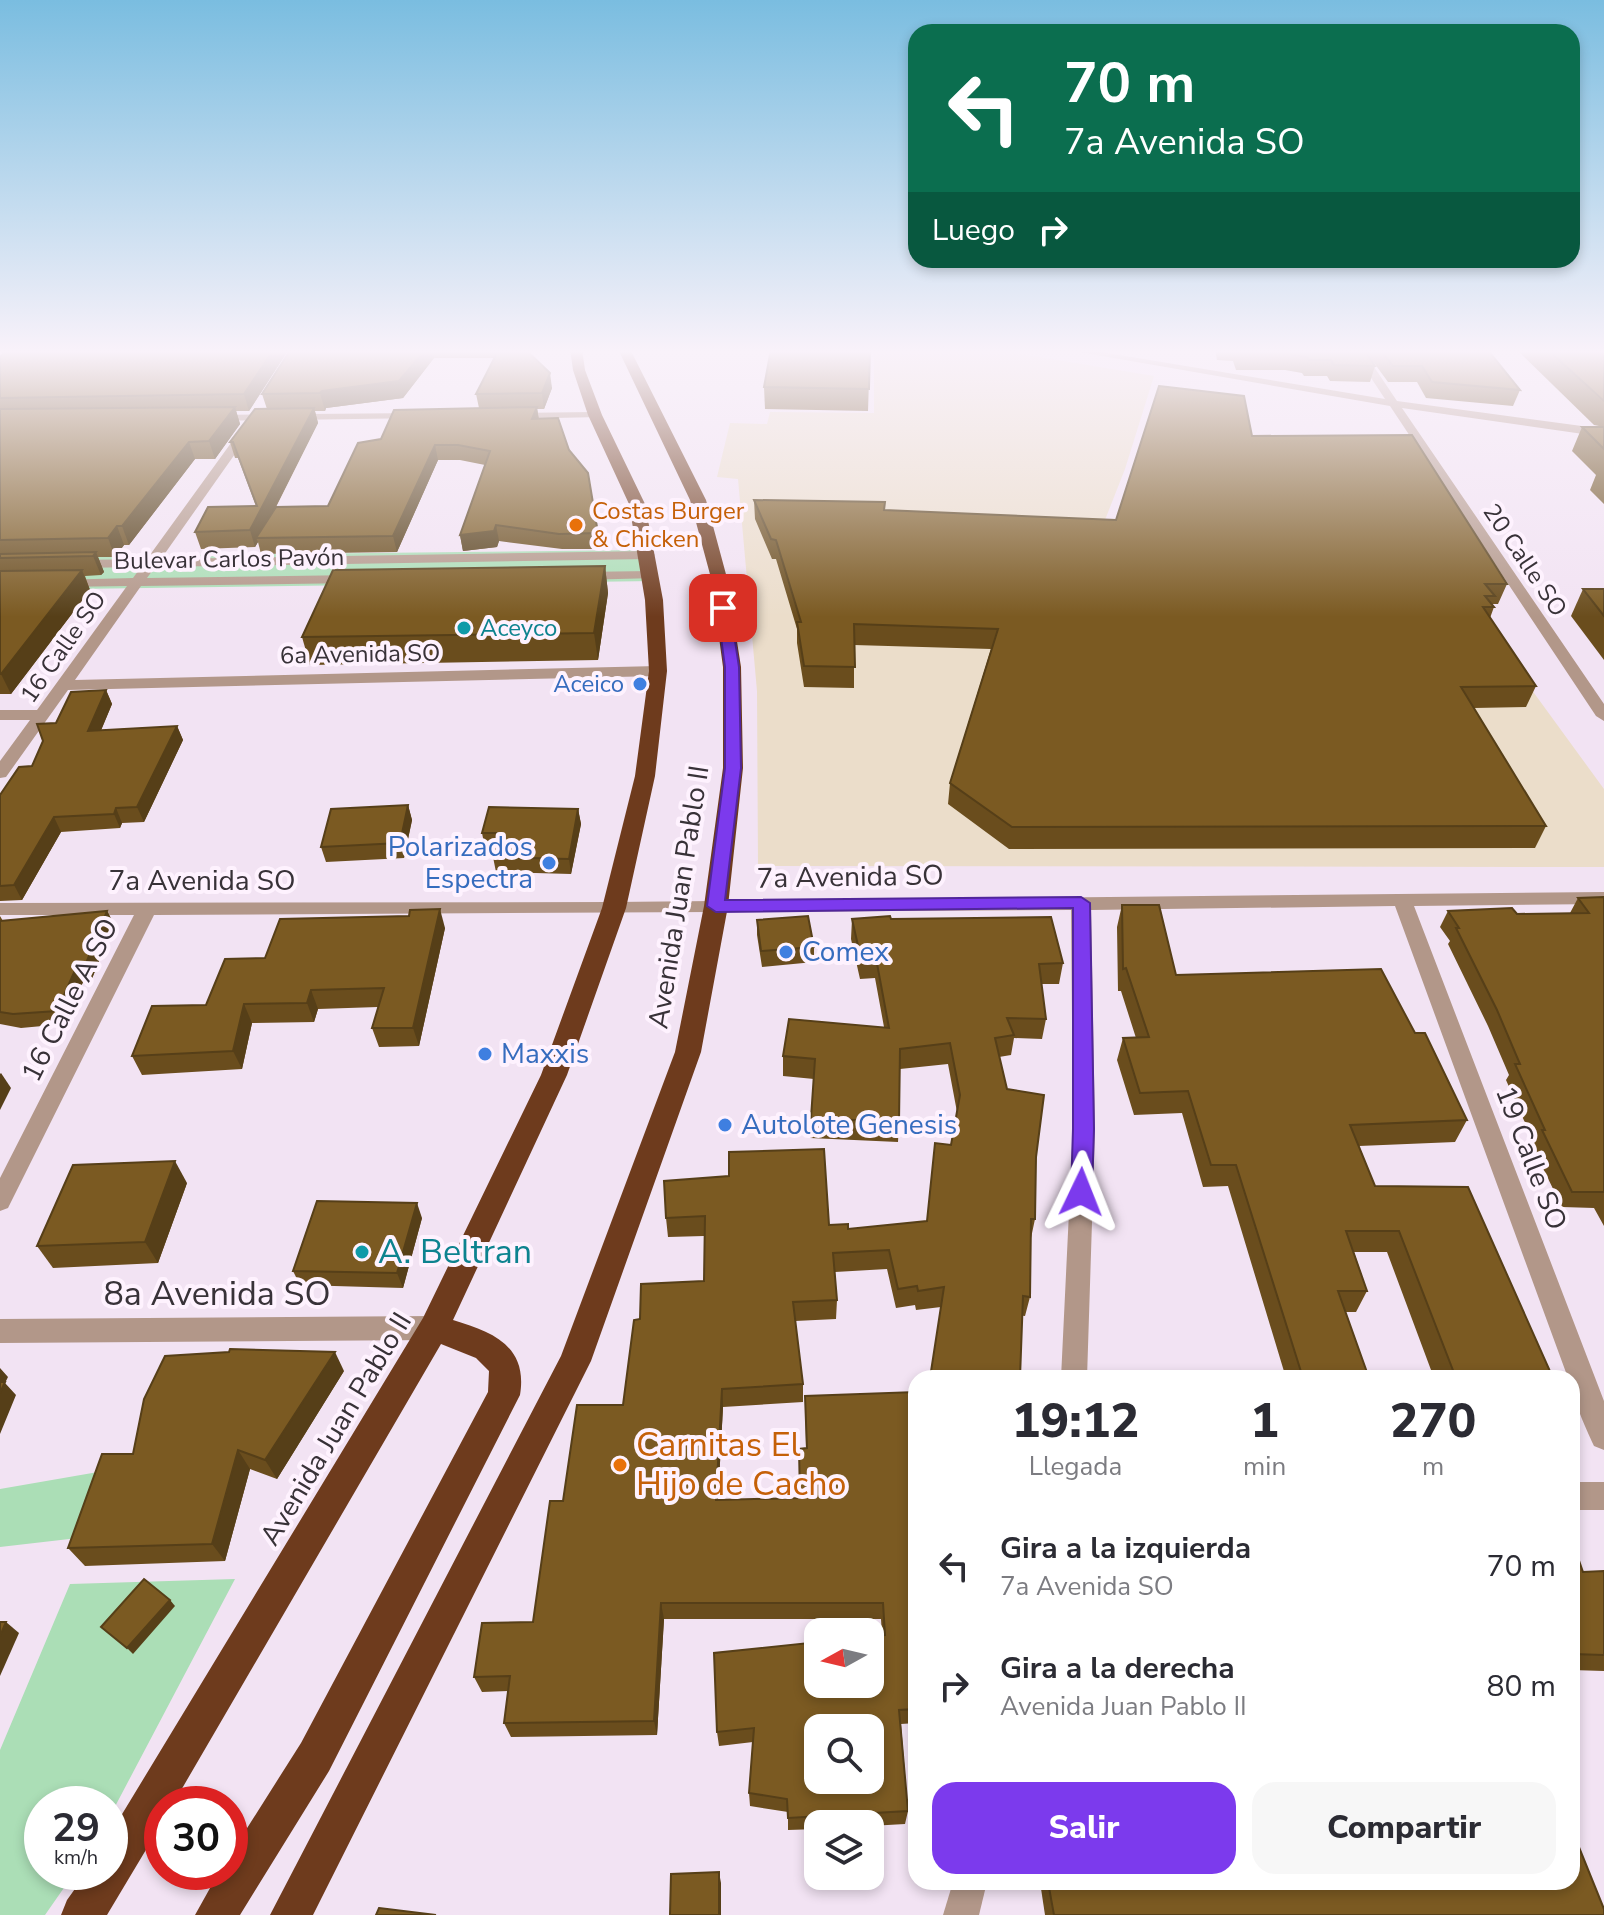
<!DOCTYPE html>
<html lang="es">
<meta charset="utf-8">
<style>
:root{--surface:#fff;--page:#f7f7f7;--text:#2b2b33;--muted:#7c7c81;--accent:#7c3aed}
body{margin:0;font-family:"Nunito Sans",sans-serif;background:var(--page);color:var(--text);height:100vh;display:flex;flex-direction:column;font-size:30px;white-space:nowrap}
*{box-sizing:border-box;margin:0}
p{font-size:26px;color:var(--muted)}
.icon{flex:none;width:44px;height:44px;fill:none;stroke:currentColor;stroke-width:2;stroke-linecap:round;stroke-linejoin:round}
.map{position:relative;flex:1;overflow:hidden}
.drawer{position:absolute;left:908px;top:1370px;width:672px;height:520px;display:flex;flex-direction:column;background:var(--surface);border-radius:24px;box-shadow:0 4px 12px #0003}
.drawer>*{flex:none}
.top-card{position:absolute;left:908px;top:24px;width:672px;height:244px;border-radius:24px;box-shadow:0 4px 12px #0003;background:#0b6e4f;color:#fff;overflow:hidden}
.needle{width:52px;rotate:262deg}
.buttons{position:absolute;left:804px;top:1618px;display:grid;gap:16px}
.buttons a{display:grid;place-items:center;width:80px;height:80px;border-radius:16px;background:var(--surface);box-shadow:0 4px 12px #0003;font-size:40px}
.speed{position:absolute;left:24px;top:1786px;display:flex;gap:16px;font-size:40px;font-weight:700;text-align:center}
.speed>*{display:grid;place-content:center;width:104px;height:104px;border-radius:50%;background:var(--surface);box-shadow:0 4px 12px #0003;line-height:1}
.speed small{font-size:20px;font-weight:400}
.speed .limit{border:12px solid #d22;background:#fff;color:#111}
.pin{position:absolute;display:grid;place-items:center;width:68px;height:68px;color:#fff;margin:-34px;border-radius:16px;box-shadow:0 4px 12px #0006}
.me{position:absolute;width:88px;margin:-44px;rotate:2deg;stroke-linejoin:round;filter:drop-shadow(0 0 6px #0008)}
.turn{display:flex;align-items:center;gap:28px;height:168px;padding:0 24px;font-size:36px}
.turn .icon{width:104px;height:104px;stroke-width:2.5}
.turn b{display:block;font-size:56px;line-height:68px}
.then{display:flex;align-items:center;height:76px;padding:0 24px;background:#0003;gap:16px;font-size:30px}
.eta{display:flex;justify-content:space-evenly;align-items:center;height:136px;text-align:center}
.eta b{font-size:48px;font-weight:800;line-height:56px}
.button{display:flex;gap:16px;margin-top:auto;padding:16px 24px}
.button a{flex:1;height:92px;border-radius:24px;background:var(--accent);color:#fff;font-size:32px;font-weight:800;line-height:92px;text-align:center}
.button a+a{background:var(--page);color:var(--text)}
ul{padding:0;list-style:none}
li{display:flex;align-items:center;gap:24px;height:120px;padding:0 24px}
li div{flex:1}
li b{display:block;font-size:30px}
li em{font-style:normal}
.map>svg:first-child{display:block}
</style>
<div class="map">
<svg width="1604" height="1915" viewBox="0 0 1604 1915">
<rect width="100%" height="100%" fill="#f2e3f3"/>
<polygon fill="#ebddca" points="874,349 1003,351 1154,376 1125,469 1083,576 1488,630 1604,789 1604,867 758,866 757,691 738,479 717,477 730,423 767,424 770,412 874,413"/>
<g fill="#abdeb6">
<polygon points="643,550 655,581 0,590 0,557"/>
<polygon points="98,1472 78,1538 0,1547 0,1489"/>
<polygon points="235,1579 110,1816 110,1804 42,1804 42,1872 75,1872 45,1915 0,1915 0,1750 70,1584"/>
</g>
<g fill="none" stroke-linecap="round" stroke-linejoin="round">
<g fill="#b29789" fill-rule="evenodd">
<polygon points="13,349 24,349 0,369 0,360"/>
<polygon points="1062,349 1083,349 1385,399 1352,349 1362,349 1397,401 1604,429 1604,437 1402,408 1604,704 1604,721 1596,716 1390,406"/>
<polygon points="595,412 599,413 599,417 511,419 505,416 511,413"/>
<polygon points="419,413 425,416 423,418 211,421 205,418 211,415"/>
<polygon points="248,424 254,427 161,559 648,551 655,555 648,559 155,567 147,578 356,575 363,579 356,583 141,586 75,680 658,666 666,671 658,676 68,690 6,777 0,778 0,761 30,720 0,720 0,710 37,710 127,586 60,587 55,586 55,580 133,578 141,567 76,568 69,564 76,560 147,559 244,425"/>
<polygon points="651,571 658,575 656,578 580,580 573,576 580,572"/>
<path d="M1604 892V904L1414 906 1604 1401V1450L1594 1446C1585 1426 1572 1400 1572 1378H1568L1395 906 1091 910 1095 1129 1087 1378H1061L1073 1129 1071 910 154 915 8 1208 0 1211V1178L134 915H0V903L614 902Z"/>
<polygon points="434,1316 443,1320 447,1328 443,1336 434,1340 0,1343 0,1319"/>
<rect x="1572" y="1482" width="32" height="28"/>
<polygon points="953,1882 987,1882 979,1915 943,1915"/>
</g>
<g fill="#6e3b1d" fill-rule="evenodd">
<path d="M570 349H582L585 370 602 415 645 504 663 600 667 671 655 776 626 908 567 1075 453 1320C493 1332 528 1346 520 1395L329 1771 240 1915H195L219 1872H230V1855L301 1743 488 1392 489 1371 476 1358 441 1344 173 1804H162V1823L107 1915H61L67 1900 87 1872H110V1834L423 1318 541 1075 602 908 635 776 649 671 645 600 629 504 588 415 573 370Z"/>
<polygon points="618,349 630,349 706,500 727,578 741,667 743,768 728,906 701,1052 591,1361 313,1915 270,1915 561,1356 675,1052 704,906 723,768 723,667 711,578 690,500"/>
</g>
</g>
<g fill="#6a4d1d" fill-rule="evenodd">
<polygon points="20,349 289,349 249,411 236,411 240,424 215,459 195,459 129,545 124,545 115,557 98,557 104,572 101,575 85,576 90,590 11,694 0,694 0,357 17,351"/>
<path d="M291 349H525L552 388 544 409H537L539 419 598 533 600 549H562L499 541 497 547 463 551 460 535 485 465 460 460H438L397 552 261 554 258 542 255 547 201 549 195 532 256 506 238 458H235L230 442 267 409 262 394ZM434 358H494L476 394 479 408 381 439 328 506 276 507 318 423 315 411H325L326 408 403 398Z"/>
<polygon points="870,349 868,411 765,409 764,387"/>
<polygon points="1215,349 1364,349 1375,366 1370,382 1330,381 1327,376 1304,376 1302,373 1285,370 1236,370 1233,361 1217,360"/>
<polygon points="1364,349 1487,349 1520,390 1513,406 1426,398 1417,382 1388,382"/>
<polygon points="1516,349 1604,349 1604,427 1594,425"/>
<polygon points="1582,427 1604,427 1604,504 1590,490 1596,475 1572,451"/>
<polygon points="1252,436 1507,584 1498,604 1492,604 1494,607 1490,618 1536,686 1526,707 1474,708 1546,826 1535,848 1009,849 948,804 950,783 991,649 854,645 854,688 804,687 797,643 797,629 776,559 772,559 755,519 754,500 884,510 1116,520"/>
<polygon points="605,566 608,593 598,660 310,665 302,637"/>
<polygon points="1583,589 1604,589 1604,660 1571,616"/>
<polygon points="106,690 112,704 101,730 177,726 183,740 144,822 122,823 120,828 61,832 22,900 0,901 0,795 32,766 56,723"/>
<polygon points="408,805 412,820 404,858 326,862 321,847"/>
<polygon points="578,809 581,824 571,874 496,872 493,857 495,848 485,848 482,833"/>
<polygon points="1604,897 1604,1226 1594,1208 1562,1207 1532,1146 1534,1143 1506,1080 1509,1075 1488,1026 1448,944 1450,941 1440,927 1448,911 1517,914 1570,913 1578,898"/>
<polygon points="1122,905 1176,975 1415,1033 1467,1120 1455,1142 1359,1146 1375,1186 1553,1378 1434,1378 1387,1252 1354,1252 1367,1291 1356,1312 1345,1312 1369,1378 1286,1378 1228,1186 1203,1187 1182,1113 1134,1115 1117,1060 1123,1038 1136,1038 1121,991 1118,991 1117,927"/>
<polygon points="107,911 114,924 91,981 83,982 64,1024 21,1028 0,1024 0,916 3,921"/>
<polygon points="409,916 445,928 419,1046 379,1047 372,1028 378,1007 318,1009 314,1022 252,1023 242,1069 142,1075 132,1056 206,1005 265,958"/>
<polygon points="852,919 891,919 1063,963 1059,984 1041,984 1046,1019 1042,1039 1014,1038 1011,1055 999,1057 1007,1089 1036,1157 1035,1219 1031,1238 1030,1297 1025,1316 941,1307 916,1310 915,1305 896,1308 887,1269 835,1272 837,1300 836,1319 795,1321 803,1384 803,1402 723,1407 718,1500 800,1498 806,1448 805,1396 916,1392 916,1723 901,1724 908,1811 905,1824 870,1826 870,1824 818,1824 818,1829 788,1830 788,1812 750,1806 749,1793 753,1742 719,1746 717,1732 882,1635 881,1619 664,1619 657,1735 511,1737 504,1723 508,1691 482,1692 474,1677 533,1622 563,1501 623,1405 640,1319 704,1281 704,1236 668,1237 666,1218 664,1181 829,1225 848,1229 927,1221 951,1145 957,1112 948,1064 900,1069 899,1122 898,1142 810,1138 814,1079 783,1076 783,1056 884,1027 875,978 860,979 851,939"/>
<polygon points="757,920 814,947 814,962 762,967 757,935"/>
<polygon points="187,1183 158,1263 53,1268 37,1246"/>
<polygon points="422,1218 403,1288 300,1285 293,1271"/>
<polygon points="344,1371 277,1479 250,1469 225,1561 85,1566 68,1548 133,1454"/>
<polygon points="1572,1552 1583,1572 1604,1571 1604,1671 1572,1670"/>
<polygon points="1040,1882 1572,1882 1604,1915 1045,1915"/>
</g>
<g fill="#563f18">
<polygon points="274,349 289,349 249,411 244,394"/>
<polygon points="426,349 433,349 434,358 403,398 326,408 325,411 320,393 322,391"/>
<polygon points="550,373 552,388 544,409 542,393"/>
<polygon points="235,407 240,424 215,459 209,441"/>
<polygon points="537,407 539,422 532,419"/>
<polygon points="314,408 318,423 260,538 256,538 258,542 255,547 250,530"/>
<polygon points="189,442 195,459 129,545 122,526"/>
<polygon points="435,445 438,460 397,552 393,536"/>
<polygon points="496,525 499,541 497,547 463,551 460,535"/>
<polygon points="117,526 124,545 115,557 108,538"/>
<polygon points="96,552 104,572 101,575 93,556"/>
<polygon points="605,566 608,593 598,660 594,633"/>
<polygon points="82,570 90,590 11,694 1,674"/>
<polygon points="106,690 112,704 95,745 88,731"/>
<polygon points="177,726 183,740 144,822 137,807"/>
<polygon points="408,805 412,820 404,858 400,843"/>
<polygon points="116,808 122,823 120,828 114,814"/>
<polygon points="578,809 581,824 571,874 569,859"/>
<polygon points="54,817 61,832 22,900 14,885"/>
<polygon points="440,909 445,928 419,1046 413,1028"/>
<polygon points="107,911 114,924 91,981 84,968"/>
<polygon points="76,968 83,982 64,1024 57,1011"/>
<polygon points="311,990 318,1009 314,1022 307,1003"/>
<polygon points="244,1004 252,1023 242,1069 233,1051"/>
<polygon points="1,1073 11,1088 0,1110 0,1074"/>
<polygon points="175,1161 187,1183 158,1263 145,1242"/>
<polygon points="417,1203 422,1218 403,1288 397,1273"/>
<polygon points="335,1352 344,1371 277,1479 265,1460"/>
<polygon points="0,1368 8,1377 5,1383 16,1395 0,1434"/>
<polygon points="722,1389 723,1407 717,1517 716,1500"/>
<polygon points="238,1450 250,1469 225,1561 212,1544"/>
<polygon points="170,1600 175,1606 133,1654 127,1648"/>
<polygon points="661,1603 664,1619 657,1735 654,1721"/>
<polygon points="6,1622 19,1633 0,1676 0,1636"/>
<polygon points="719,1872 721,1883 721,1915 719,1915"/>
</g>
<g fill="#7b5a22" stroke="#563f18" stroke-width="2" fill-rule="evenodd">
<polygon points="20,349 274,349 244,394 0,398 0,357 6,351 17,351"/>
<polygon points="291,349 426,349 399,381 322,391 320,393 262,394"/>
<polygon points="499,349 525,349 550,373 542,393 476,394"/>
<polygon points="771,349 870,349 869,389 764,387"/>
<polygon points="1238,349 1364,349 1375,366 1334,365 1331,360 1309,360 1307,357 1289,354 1239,354"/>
<polygon points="1380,349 1487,349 1520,390 1432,382 1422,366 1393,366"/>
<polygon points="1547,349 1604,349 1604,401"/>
<polygon points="1159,386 1244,396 1252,436 1412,435 1507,584 1485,584 1495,596 1485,596 1494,607 1483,607 1536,686 1461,687 1546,826 1012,827 950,783 998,629 854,624 855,667 804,666 797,622 801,622 776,540 771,539 754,500 885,502 884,510 1116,520"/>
<polygon points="235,407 209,441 189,442 122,526 117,526 108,538 0,540 0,409"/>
<polygon points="537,407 532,419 558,418 569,450 588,473 598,533 559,534 496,525 494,531 460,535 490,451 458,445 435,445 393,536 256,538 276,507 328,506 358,443 381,439 394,410"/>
<polygon points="314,408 250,530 195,532 208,507 257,506 233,442 230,442 255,409"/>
<polygon points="1582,427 1604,427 1604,449"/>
<polygon points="96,552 93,556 0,558 0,554"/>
<polygon points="605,566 594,633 302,637 333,570"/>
<polygon points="82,570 1,674 0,674 0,571"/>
<polygon points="1583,589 1604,589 1604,616"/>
<polygon points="106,690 88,731 177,726 137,807 116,808 114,814 54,817 14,885 0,886 0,795 19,767 32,766 43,741 37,724 56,723 71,692"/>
<polygon points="408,805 400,843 321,847 331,809"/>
<polygon points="489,807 578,809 569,859 493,857 499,833 482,833"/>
<polygon points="1604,897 1604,1192 1572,1192 1542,1130 1545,1130 1515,1064 1520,1064 1497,1010 1456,928 1459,928 1448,911 1512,908 1517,914 1589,913 1578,898"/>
<polygon points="1122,905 1159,905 1176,975 1381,969 1415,1033 1425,1033 1467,1120 1350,1125 1375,1186 1468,1187 1553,1378 1456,1378 1399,1231 1346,1231 1367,1291 1338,1291 1369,1378 1303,1378 1236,1165 1211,1165 1188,1091 1140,1093 1123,1038 1149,1037 1126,968 1123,969"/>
<polygon points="440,909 413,1028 372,1028 384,988 311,990 307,1003 244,1004 233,1051 132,1056 152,1006 206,1005 225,959 265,958 280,919 409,916 410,910"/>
<polygon points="107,911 84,968 76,968 57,1011 13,1014 0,1012 0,921"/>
<polygon points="808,916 814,947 761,951 757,920"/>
<path d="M890 916 891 919 1051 917 1063 963 1039 964 1046 1019 1007 1018 1014 1035 995 1038 1007 1089 1044 1095 1036 1157 1035 1219H1031L1030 1297 1023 1296 1020 1378H930L944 1287 918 1291 917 1286 898 1289 889 1250 833 1253 837 1300 793 1302 803 1384 722 1389 716 1500 800 1498 799 1449 807 1448 805 1396 916 1392V1709L899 1710 908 1811 788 1818 787 1799 749 1793 754 1728 717 1732 714 1653 818 1642V1684H870V1636L885 1635 883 1603H661L654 1721 504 1723 510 1676 474 1677 482 1623 533 1622 550 1501H563L577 1405H623L634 1320 640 1319 641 1284 704 1281 705 1216 666 1218 664 1181 729 1176V1152L824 1149 829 1225 848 1224V1229L927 1221 935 1143 951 1145 960 1095 950 1043 900 1049 899 1122 811 1118 815 1059 783 1056 789 1019 889 1028 876 958 861 959 852 919ZM818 1728H870V1780H818Z"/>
<polygon points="175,1161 145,1242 37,1246 73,1165"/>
<polygon points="317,1201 417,1203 397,1273 293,1271"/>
<polygon points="230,1349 335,1352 265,1460 238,1450 212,1544 68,1548 102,1454 133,1454 144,1399 165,1356 229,1352"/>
<polygon points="0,1382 5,1382 0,1393"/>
<polygon points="1572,1552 1576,1552 1583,1572 1604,1571 1604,1655 1572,1654"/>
<polygon points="144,1579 170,1600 127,1648 101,1627"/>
<polygon points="0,1622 6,1622 0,1636"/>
<polygon points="1572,1830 1604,1909 1604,1915 1054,1915 1048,1882 1572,1882"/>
<polygon points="719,1872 719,1915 670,1915 671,1874"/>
<polygon points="379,1908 436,1915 376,1915"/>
</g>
<linearGradient id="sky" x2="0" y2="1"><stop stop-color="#7abde0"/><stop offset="0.57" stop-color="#f9f2fa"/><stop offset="1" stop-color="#f9f2fa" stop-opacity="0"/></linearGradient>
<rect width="1604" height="617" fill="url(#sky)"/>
<polygon fill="#7c3aed" stroke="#51269a" stroke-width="2" points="723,604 730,608 739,667 741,768 725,900 1081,897 1090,903 1094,1129 1092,1192 1089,1198 1081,1200 1074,1198 1071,1192 1073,1129 1073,908 716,912 707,906 725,768 725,667 717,608"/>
<g fill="#e8710a" stroke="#fef2fe" stroke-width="3">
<circle cx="576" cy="525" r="8"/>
<circle cx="620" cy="1465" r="8"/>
</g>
<g fill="#0f9aa8" stroke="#fef2fe" stroke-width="3">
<circle cx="464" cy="628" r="8"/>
<circle cx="362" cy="1252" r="8"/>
</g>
<g fill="#3f7fe0" stroke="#fef2fe" stroke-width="3">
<circle cx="640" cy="684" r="8"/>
<circle cx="549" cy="863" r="8"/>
<circle cx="786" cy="952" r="8"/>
<circle cx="485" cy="1054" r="8"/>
<circle cx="725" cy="1125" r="8"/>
</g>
<g text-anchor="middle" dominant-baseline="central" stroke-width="8" stroke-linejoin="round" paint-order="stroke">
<g font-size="24" fill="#c56008" stroke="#fef2fe" text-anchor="start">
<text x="592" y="511">Costas Burger<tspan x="592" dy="28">&amp; Chicken</tspan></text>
</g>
<g font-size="24" fill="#383238" stroke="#fef2fe">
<text transform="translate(229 559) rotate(-1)">Bulevar Carlos Pavón</text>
<text transform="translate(1525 560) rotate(56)">20 Calle SO</text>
<text transform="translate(63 647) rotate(-55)">16 Calle SO</text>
<text transform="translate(360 654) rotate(-1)">6a Avenida SO</text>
</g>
<g font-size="24" fill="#0d838f" stroke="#fef2fe" text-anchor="start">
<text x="480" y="628">Aceyco</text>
</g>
<g font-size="24" fill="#366cbe" stroke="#fef2fe" text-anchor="end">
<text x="624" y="684">Aceico</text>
</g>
<g font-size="28" fill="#366cbe" stroke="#fef2fe" text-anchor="start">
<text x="533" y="847" text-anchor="end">Polarizados<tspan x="533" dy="32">Espectra</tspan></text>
<text x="802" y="952">Comex</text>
<text x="501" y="1054">Maxxis</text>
<text x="741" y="1125">Autolote Genesis</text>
</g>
<g font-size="28" fill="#383238" stroke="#fef2fe">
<text transform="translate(850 877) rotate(-1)">7a Avenida SO</text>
<text x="202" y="881">7a Avenida SO</text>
<text transform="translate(679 897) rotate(-81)">Avenida Juan Pablo II</text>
<text transform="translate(70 1000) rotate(-63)">16 Calle A SO</text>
<text transform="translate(1531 1158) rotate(69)">19 Calle SO</text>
<text transform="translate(336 1429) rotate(-59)">Avenida Juan Pablo II</text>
</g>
<g font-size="34" fill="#0d838f" stroke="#fef2fe" text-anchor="start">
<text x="378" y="1252">A. Beltran</text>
</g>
<g font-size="34" fill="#383238" stroke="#fef2fe">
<text x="217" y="1294">8a Avenida SO</text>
</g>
<g font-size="34" fill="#c56008" stroke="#fef2fe" text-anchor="start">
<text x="636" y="1445">Carnitas El<tspan x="636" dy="39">Hijo de Cacho</tspan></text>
</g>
</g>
</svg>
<div class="buttons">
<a><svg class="needle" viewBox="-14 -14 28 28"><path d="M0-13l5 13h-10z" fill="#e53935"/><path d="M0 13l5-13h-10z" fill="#7c7c81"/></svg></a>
<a><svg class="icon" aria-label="search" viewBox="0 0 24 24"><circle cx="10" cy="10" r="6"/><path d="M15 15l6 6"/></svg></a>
<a><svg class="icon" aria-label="layers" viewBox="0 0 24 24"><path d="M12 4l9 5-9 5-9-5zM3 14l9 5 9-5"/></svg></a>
</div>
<div class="speed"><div>29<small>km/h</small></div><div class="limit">30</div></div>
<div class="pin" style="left:723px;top:608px;background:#d93025"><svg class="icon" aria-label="arrive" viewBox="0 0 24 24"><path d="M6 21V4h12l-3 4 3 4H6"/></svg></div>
<svg class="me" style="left:1081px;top:1192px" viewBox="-20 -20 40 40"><path d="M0-17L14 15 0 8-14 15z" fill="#7c3aed" stroke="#fff" stroke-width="4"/></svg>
<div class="top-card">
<div class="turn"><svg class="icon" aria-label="left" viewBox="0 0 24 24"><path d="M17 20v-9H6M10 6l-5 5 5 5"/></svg><div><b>70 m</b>7a Avenida SO</div></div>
<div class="then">Luego<svg class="icon" aria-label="right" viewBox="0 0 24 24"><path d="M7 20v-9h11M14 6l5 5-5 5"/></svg></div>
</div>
<section class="drawer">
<div class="eta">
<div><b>19:12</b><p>Llegada</p></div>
<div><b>1</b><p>min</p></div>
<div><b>270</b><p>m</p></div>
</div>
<ul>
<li><svg class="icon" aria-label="left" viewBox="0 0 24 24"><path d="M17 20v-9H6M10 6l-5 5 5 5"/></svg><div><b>Gira a la izquierda</b><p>7a Avenida SO</p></div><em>70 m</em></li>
<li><svg class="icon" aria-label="right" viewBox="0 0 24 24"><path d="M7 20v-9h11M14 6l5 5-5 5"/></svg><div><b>Gira a la derecha</b><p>Avenida Juan Pablo II</p></div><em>80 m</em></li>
</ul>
<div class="button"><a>Salir</a><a>Compartir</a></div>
</section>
</div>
